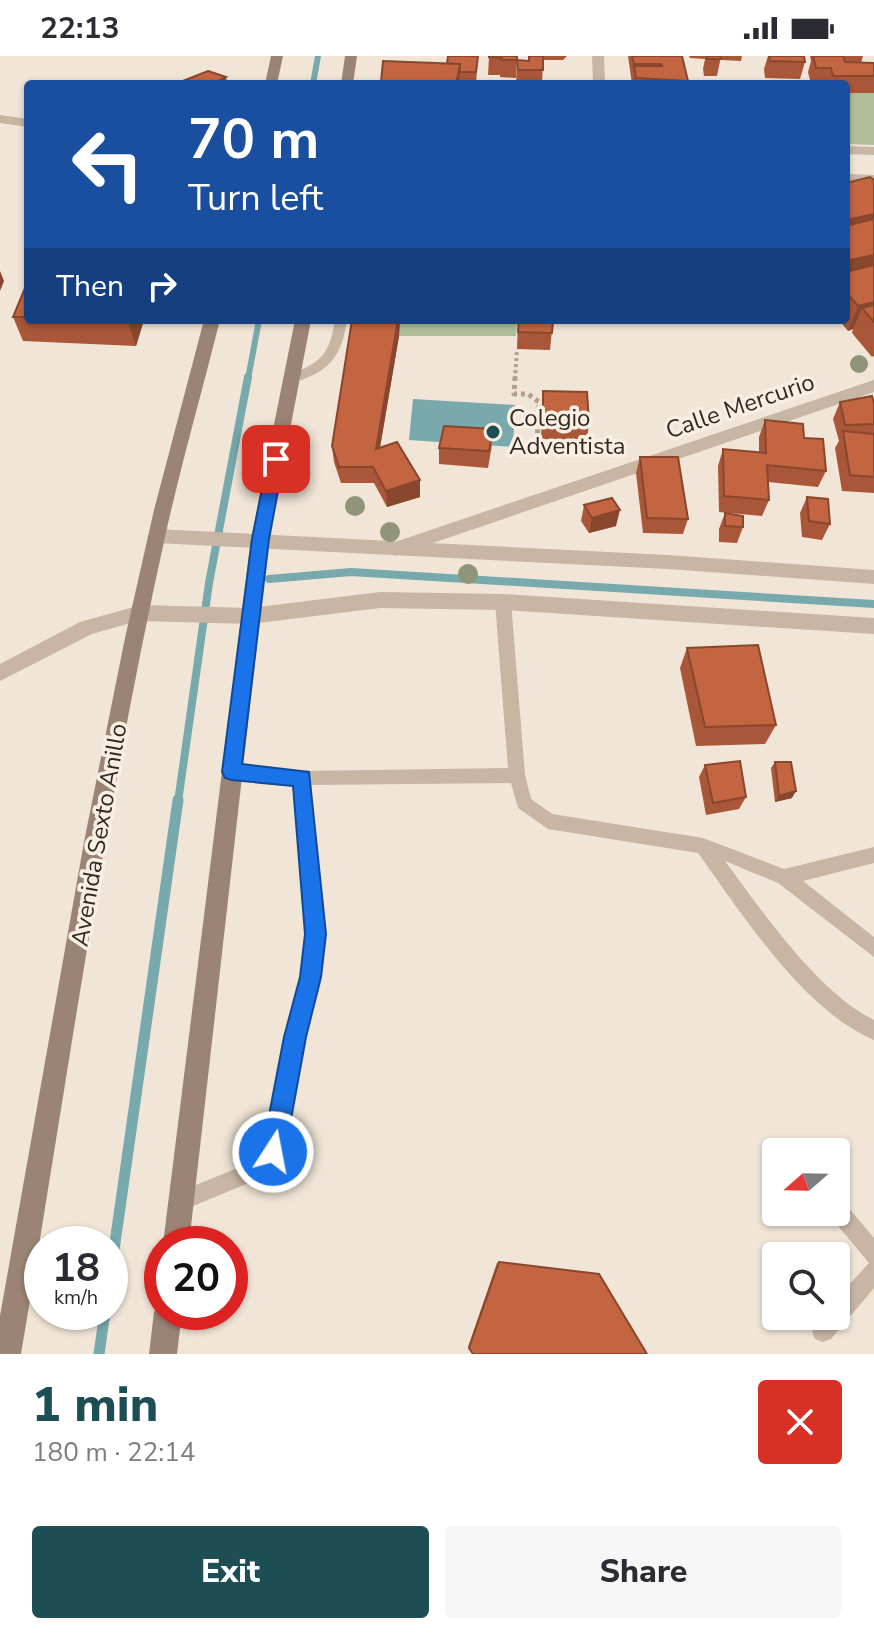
<!DOCTYPE html>
<meta charset="utf-8">
<style>
:root{--surface:#fff;--page:#f7f7f7;--text:#2b2b33;--muted:#7c7c81;--accent:#1c4e53}
body{margin:0;font-family:"Nunito Sans",sans-serif;background:var(--page);color:var(--text);height:100vh;display:flex;flex-direction:column;font-size:30px;white-space:nowrap}
*{box-sizing:border-box;margin:0}
p{font-size:26px;color:var(--muted)}
.icon{flex:none;width:44px;height:44px;fill:none;stroke:currentColor;stroke-width:2;stroke-linecap:round;stroke-linejoin:round}
.map{position:relative;height:1298px;overflow:hidden}
.side{display:flex;flex-direction:column;background:var(--surface);flex:1}
.side>*{flex:none}
.top-card{position:absolute;left:24px;top:24px;width:826px;height:244px;border-radius:8px;box-shadow:0 2px 6px #0004;background:#1a4fa0;color:#fff;overflow:hidden}
.needle{width:52px;rotate:250deg}
.fabs{position:absolute;left:762px;top:1082px;display:grid;gap:16px}
.fabs a{display:grid;place-items:center;width:88px;height:88px;border-radius:8px;background:var(--surface);box-shadow:0 2px 6px #0004;font-size:40px}
.speed{position:absolute;left:24px;top:1170px;display:flex;gap:16px;font-size:40px;font-weight:700;text-align:center}
.speed>*{display:grid;place-content:center;width:104px;height:104px;border-radius:50%;background:var(--surface);box-shadow:0 2px 6px #0004;line-height:1}
.speed small{font-size:20px;font-weight:400}
.speed .limit{border:12px solid #d22;background:#fff;color:#111}
.pin{position:absolute;display:grid;place-items:center;width:68px;height:68px;color:#fff;margin:-34px;border-radius:16px;box-shadow:0 4px 12px #0006}
.me{position:absolute;width:88px;margin:-44px;rotate:11deg;stroke-linejoin:round;filter:drop-shadow(0 0 6px #0008)}
.turn{display:flex;align-items:center;gap:28px;height:168px;padding:0 32px;font-size:36px}
.turn .icon{width:104px;height:104px;stroke-width:2.5}
.turn b{display:block;font-size:56px;line-height:68px}
.then{display:flex;align-items:center;height:76px;padding:0 32px;background:#0003;gap:16px;font-size:30px}
.round{display:grid;place-items:center;flex:none;width:84px;height:84px;border-radius:8px;background:var(--page)}
.overview{display:flex;align-items:center;justify-content:space-between;height:136px;padding:0 32px}
h1{font-size:48px;font-weight:800;line-height:60px;color:var(--accent)}
.cta{display:flex;gap:16px;margin-top:auto;padding:16px 32px}
.cta a{flex:1;height:92px;border-radius:8px;background:var(--accent);color:#fff;font-size:32px;font-weight:800;line-height:92px;text-align:center}
.cta a+a{background:var(--page);color:var(--text)}
.status{display:flex;justify-content:space-between;align-items:center;height:56px;padding:0 40px;background:var(--surface);direction:ltr}
.status svg{height:22px;fill:currentColor}
.map>svg:first-child{display:block}
</style>
<div class="status"><b>22:13</b><svg viewBox="0 0 49 12"><path d="M0 12V9h3v3zM5 12V6h3v6zM10 12V3h3v9zM15 12V0h3v12zM26 1h20v11H26zM47 4h2v5h-2z"/></svg></div>
<div class="map">
<svg width="874" height="1298" viewBox="0 0 874 1298">
<rect width="100%" height="100%" fill="#f0e5d7"/>
<g fill="#b0bf98">
<polygon points="846,35 874,36 874,89 846,88"/>
<polygon points="400,264 517,264 516,280 399,280"/>
</g>
<polygon fill="#77a9ad" points="413,343 515,349 513,391 409,384"/>
<g fill="none" stroke-linecap="round" stroke-linejoin="round">
<g stroke="#77a9ad" stroke-width="6">
<polyline points="313,28 318,0"/>
<polyline points="248,323 259,264"/>
</g>
<g stroke="#77a9ad" stroke-width="8">
<polyline points="269,523 351,516 874,548"/>
<polyline points="178,746 209,527 248,321"/>
</g>
<g stroke="#77a9ad" stroke-width="11">
<polyline points="110,1222 178,744"/>
<polyline points="99,1298 105,1256"/>
</g>
<polyline stroke="#b39f8e" stroke-width="4" stroke-dasharray="3 3" stroke-linecap="butt" points="515,323 517,293"/>
<polyline stroke="#b39f8e" stroke-width="5" stroke-dasharray="4 4" stroke-linecap="butt" points="515,321 514,338 528,338 539,346 537,388"/>
<g fill="#c8b5a4" fill-rule="evenodd">
<path d="M335 264H347C343 290 336 309 311 320 302 324 295 327 286 326V320C320 307 329 301 335 264Z"/>
<path d="M503 540 511 546 525 719 531 743 552 758 703 782 784 813 874 791V807L803 825 874 881V901L778 827 725 805C762 855 818 937 874 964V984C803 954 742 858 698 797L548 773 518 752 511 727 311 729 325 878 320 921 305 981 283 1096 266 1120 181 1155 174 1152 171 1145 174 1138 252 1106 264 1091 285 981 302 921 307 878 294 729 232 723 226 721 224 716 226 711 232 709 302 715 508 712 495 546Z"/>
<polygon points="836,1142 843,1145 874,1182 874,1232 831,1283 823,1286 815,1283 812,1275 822,1260 836,1260 836,1243 869,1207 829,1159 827,1156 836,1156"/>
</g>
<g fill="#c8b5a4" fill-rule="evenodd">
<polygon points="592,0 604,0 605,28 593,28"/>
<polygon points="846,90 874,91 874,99 846,98"/>
<polygon points="874,324 874,336 395,500 386,493 389,488"/>
<polygon points="141,549 148,552 150,557 148,562 92,578 0,625 0,608 80,566"/>
</g>
<g fill="#c8b5a4" fill-rule="evenodd">
<polygon points="0,59 28,63 28,71 0,67"/>
<polygon points="846,118 874,119 874,127 846,126"/>
<polygon points="156,473 668,499 874,514 874,528 668,513 156,487 147,480"/>
<polygon points="380,536 503,538 874,562 874,578 503,554 380,552 250,568 141,565 134,562 132,557 134,552 141,549 250,552"/>
</g>
<g fill="#9b8475" fill-rule="evenodd">
<polygon points="271,0 283,0 277,28 265,28"/>
<polygon points="345,0 357,0 353,28 341,28"/>
<path d="M204 264H220C202 336 181 408 165 481 105 751 67 1026 21 1298H0V1260L84 786 125 582 154 454Z"/>
<polygon points="295,264 311,264 269,483 189,1188 163,1188 251,483"/>
<polygon points="162,1245 162,1256 182,1256 177,1298 149,1298 154,1256"/>
</g>
</g>
<g fill="#909478">
<circle cx="859" cy="308" r="9"/>
<circle cx="355" cy="450" r="10"/>
<circle cx="390" cy="476" r="10"/>
<circle cx="468" cy="518" r="10"/>
</g>
<g fill="#a95738">
<polygon points="478,0 476,28 381,28 383,5 447,8"/>
<polygon points="489,0 517,0 516,22 500,21 500,19 488,19"/>
<polygon points="529,0 567,0 563,4 543,4 542,28 516,28 517,4 528,5"/>
<polygon points="628,0 682,0 688,25 687,28 632,28"/>
<polygon points="689,0 721,0 717,20 704,20 703,13 705,3 690,2"/>
<polygon points="721,0 742,0 741,5 722,4"/>
<polygon points="767,0 804,0 805,6 800,23 765,22 764,13 768,0"/>
<polygon points="810,0 863,0 861,7 874,7 874,37 846,37 846,28 811,28 808,16 811,5"/>
<polygon points="874,124 874,300 872,301 852,277 853,273 848,275 839,264 846,264 846,127"/>
<polygon points="28,225 28,264 144,264 136,290 23,285 13,261"/>
<polygon points="352,264 400,264 399,280 380,391 420,441 387,451 374,427 341,427 334,406 332,390"/>
<polygon points="518,264 553,264 550,294 517,293"/>
<polygon points="543,335 589,367 587,384 541,383 542,352"/>
<polygon points="840,346 874,347 874,437 842,435 835,392 839,385 833,363"/>
<polygon points="765,364 804,382 826,415 818,431 768,426 769,444 762,460 719,456 718,410 723,393 759,397 759,381"/>
<polygon points="492,389 488,412 439,408 439,392"/>
<polygon points="640,401 688,463 683,478 643,477 636,417"/>
<polygon points="807,441 830,468 822,484 802,481 800,457"/>
<polygon points="584,449 616,470 589,477 581,465"/>
<polygon points="725,457 743,471 737,487 719,486 719,473"/>
<polygon points="687,592 776,669 765,688 696,690 680,612"/>
<polygon points="775,706 792,742 775,746 771,712"/>
<polygon points="705,709 746,741 739,753 706,759 699,721"/>
<polygon points="499,1206 473,1298 468,1291 497,1207"/>
</g>
<g fill="#89472e">
<polygon points="460,8 459,28 456,28"/>
<polygon points="226,21 227,28 213,28"/>
<polygon points="874,158 874,181 846,187 846,164"/>
<polygon points="874,199 874,221 846,228 846,205"/>
<polygon points="0,215 4,225 0,235"/>
<polygon points="874,246 874,266 862,252 853,273 848,275 858,250"/>
<polygon points="129,264 144,264 136,290 128,266"/>
<polygon points="398,264 400,264 399,280 377,409 376,393"/>
<polygon points="420,424 420,441 387,451 386,435"/>
<polygon points="620,454 616,470 589,477 592,462"/>
<polygon points="796,735 792,742 775,746 779,740"/>
</g>
<g fill="#c46541" stroke="#89472e" stroke-width="2">
<polygon points="448,0 478,0 476,16 460,16 460,8 447,8"/>
<polygon points="489,0 517,0 517,4 501,4 502,2 489,1"/>
<polygon points="529,0 543,0 543,14 518,14 517,4 529,5"/>
<polygon points="632,0 682,0 688,25 636,22 634,10 662,10 661,8 634,8"/>
<rect x="707" y="0" width="14" height="3"/>
<polygon points="769,0 804,0 805,6 770,5"/>
<polygon points="813,0 843,0 845,6 874,7 874,20 833,20 831,12 816,12"/>
<polygon points="383,5 460,8 456,28 385,28 381,26"/>
<polygon points="208,15 226,21 213,28 175,28"/>
<polygon points="870,121 874,124 874,158 846,164 846,127"/>
<polygon points="874,163 874,199 846,205 846,170"/>
<polygon points="874,209 874,246 858,250 846,236 846,216"/>
<polygon points="28,225 28,261 13,261"/>
<polygon points="874,249 874,266 862,252"/>
<polygon points="88,264 129,264 128,266"/>
<polygon points="352,264 398,264 376,393 397,386 420,424 386,435 373,411 339,411 332,390"/>
<polygon points="519,264 553,264 552,277 518,276"/>
<polygon points="543,335 587,336 589,367 543,367"/>
<polygon points="872,340 874,347 874,368 845,369 840,346"/>
<polygon points="765,364 803,368 804,382 823,383 826,415 767,409 769,444 724,440 723,393 766,397"/>
<polygon points="444,370 493,373 489,395 439,392"/>
<polygon points="843,375 874,378 874,421 850,419"/>
<polygon points="640,401 678,401 688,463 647,462"/>
<polygon points="807,441 828,443 830,468 809,465"/>
<polygon points="612,442 620,454 592,462 584,449"/>
<polygon points="725,457 743,460 743,471 725,470"/>
<polygon points="758,589 776,669 705,671 687,592"/>
<polygon points="740,705 746,741 713,747 705,709"/>
<polygon points="775,706 791,706 796,735 779,740"/>
<polygon points="499,1206 599,1218 647,1298 473,1298 469,1292"/>
</g>
<polygon fill="#1a73e8" stroke="#114b97" stroke-width="2" points="276,397 284,403 269,483 242,708 309,716 326,878 321,921 306,981 285,1096 282,1104 273,1108 265,1104 262,1096 284,981 300,921 305,878 293,730 232,724 225,722 222,716 252,483 268,403"/>
<circle fill="#1c4e53" stroke="#f8efe3" stroke-width="3" cx="493" cy="376" r="8"/>
<g text-anchor="middle" dominant-baseline="central" stroke-width="7" stroke-linejoin="round" paint-order="stroke">
<g font-size="24" fill="#332a25" stroke="#f8efe3">
<text transform="translate(740 350) rotate(-19)">Calle Mercurio</text>
<text transform="translate(99 779) rotate(-80)">Avenida Sexto Anillo</text>
</g>
<g font-size="24" fill="#332a25" stroke="#f8efe3" text-anchor="start">
<text x="509" y="362">Colegio<tspan x="509" dy="28">Adventista</tspan></text>
</g>
</g>
</svg>
<div class="fabs">
<a><svg class="needle" viewBox="-14 -14 28 28"><path d="M0-13l5 13h-10z" fill="#e53935"/><path d="M0 13l5-13h-10z" fill="#7c7c81"/></svg></a>
<a><svg class="icon" aria-label="search" viewBox="0 0 24 24"><circle cx="10" cy="10" r="6"/><path d="M15 15l6 6"/></svg></a>
</div>
<div class="speed"><div>18<small>km/h</small></div><div class="limit">20</div></div>
<div class="pin" style="left:276px;top:403px;background:#d93025"><svg class="icon" aria-label="arrive" viewBox="0 0 24 24"><path d="M6 21V4h12l-3 4 3 4H6"/></svg></div>
<svg class="me" style="left:273px;top:1096px" viewBox="-20 -20 40 40"><circle r="17" fill="#1a73e8" stroke="#fff" stroke-width="3"/><path d="M0-11L8 9 0 5-8 9z" fill="#fff"/></svg>
<div class="top-card">
<div class="turn"><svg class="icon" aria-label="left" viewBox="0 0 24 24"><path d="M17 20v-9H6M10 6l-5 5 5 5"/></svg><div><b>70 m</b>Turn left</div></div>
<div class="then">Then<svg class="icon" aria-label="right" viewBox="0 0 24 24"><path d="M7 20v-9h11M14 6l5 5-5 5"/></svg></div>
</div>
</div>
<section class="side">
<div class="overview"><div><h1>1 min</h1><p>180 m · 22:14</p></div><a class="round" style="background:#d93025;color:#fff"><svg class="icon" aria-label="close" viewBox="0 0 24 24"><path d="M6 6l12 12M18 6L6 18"/></svg></a></div>
<div class="cta"><a>Exit</a><a>Share</a></div>
</section>
